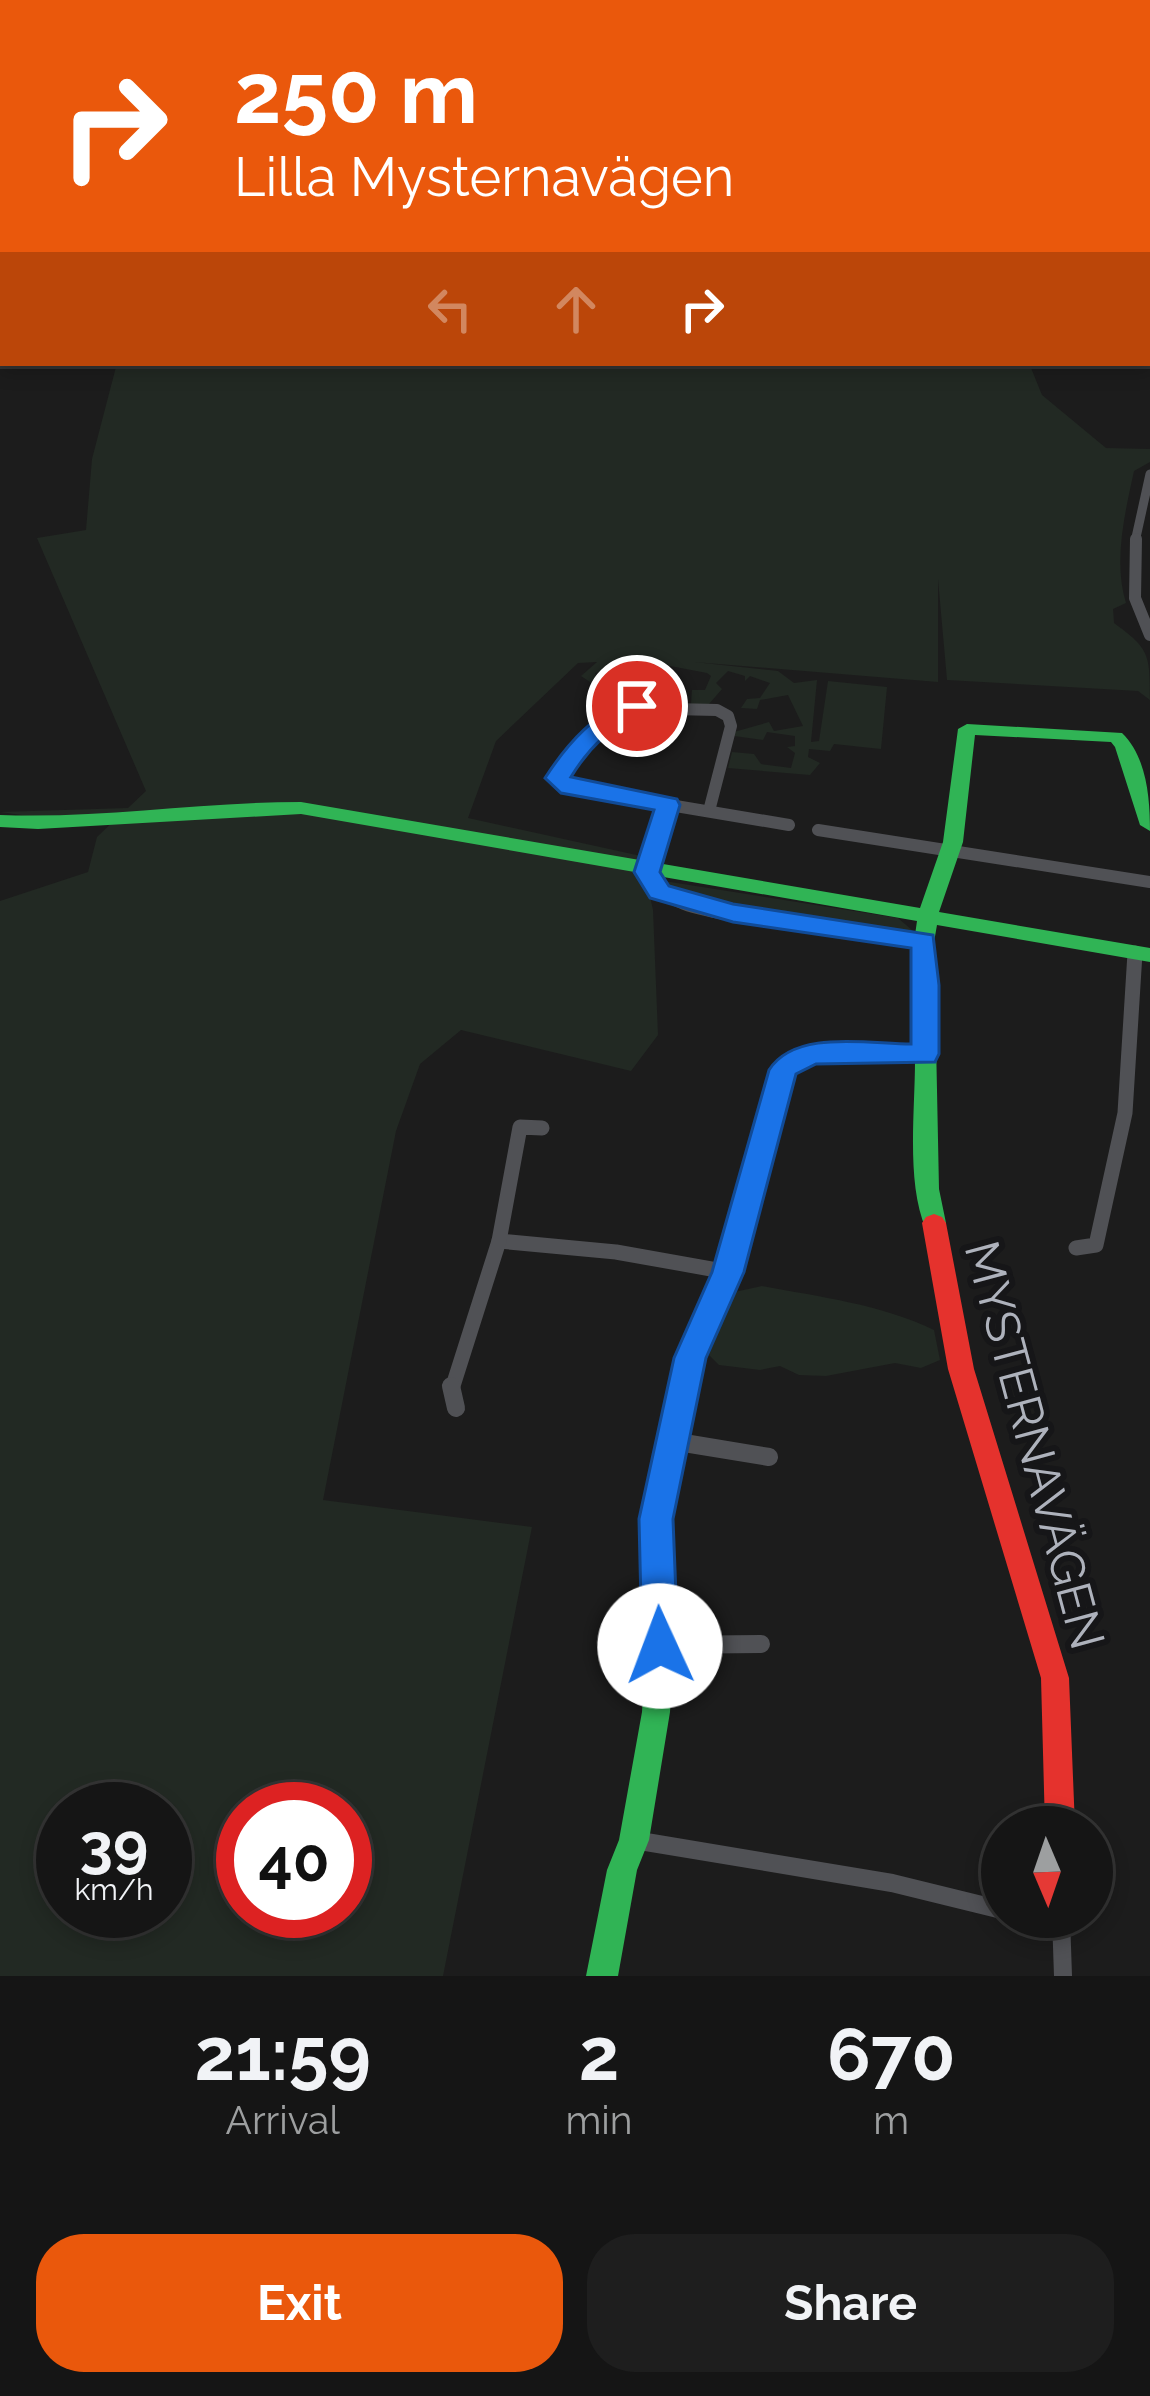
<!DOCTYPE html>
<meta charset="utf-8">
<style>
:root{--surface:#151515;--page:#1e1e1e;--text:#f1f3f6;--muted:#9d9fa0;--line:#343434;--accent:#ea580c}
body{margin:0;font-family:Raleway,sans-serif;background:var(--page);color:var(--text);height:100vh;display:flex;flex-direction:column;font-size:45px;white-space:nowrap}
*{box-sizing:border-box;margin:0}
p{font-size:39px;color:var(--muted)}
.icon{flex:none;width:66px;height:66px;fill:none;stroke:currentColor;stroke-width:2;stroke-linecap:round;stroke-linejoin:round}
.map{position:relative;height:1976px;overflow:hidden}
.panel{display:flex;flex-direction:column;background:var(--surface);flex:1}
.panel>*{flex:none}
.banner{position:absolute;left:0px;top:0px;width:1152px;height:366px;box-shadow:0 6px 18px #0003,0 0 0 3px var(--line);background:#ea580c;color:#fff;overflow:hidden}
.needle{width:78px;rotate:178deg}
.tools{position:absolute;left:981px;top:1806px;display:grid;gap:24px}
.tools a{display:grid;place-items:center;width:132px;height:132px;border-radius:50%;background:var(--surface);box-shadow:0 6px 18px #0003,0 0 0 3px var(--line);font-size:60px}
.speed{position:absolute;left:36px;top:1782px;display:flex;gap:24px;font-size:60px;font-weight:700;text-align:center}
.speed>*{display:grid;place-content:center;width:156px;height:156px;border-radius:50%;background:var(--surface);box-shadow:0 6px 18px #0003,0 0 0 3px var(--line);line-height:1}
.speed small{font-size:30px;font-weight:400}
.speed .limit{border:18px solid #d22;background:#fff;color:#111}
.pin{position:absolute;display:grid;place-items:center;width:102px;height:102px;color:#fff;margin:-51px;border:6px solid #fff;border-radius:50%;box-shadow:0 3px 12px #0007}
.me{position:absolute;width:132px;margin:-66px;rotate:358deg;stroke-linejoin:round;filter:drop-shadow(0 0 9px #0008)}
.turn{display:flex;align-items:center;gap:42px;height:252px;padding:0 36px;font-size:54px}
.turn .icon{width:156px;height:156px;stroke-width:2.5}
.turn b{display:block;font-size:84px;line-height:102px}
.lanes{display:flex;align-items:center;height:114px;padding:0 36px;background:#0003;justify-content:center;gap:60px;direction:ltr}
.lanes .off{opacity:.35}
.eta{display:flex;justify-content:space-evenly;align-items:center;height:204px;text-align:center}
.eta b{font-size:72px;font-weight:700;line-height:84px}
.button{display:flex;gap:24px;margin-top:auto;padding:24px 36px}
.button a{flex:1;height:138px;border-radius:48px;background:var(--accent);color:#fff;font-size:48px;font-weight:700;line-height:138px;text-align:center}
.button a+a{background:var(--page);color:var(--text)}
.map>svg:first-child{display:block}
</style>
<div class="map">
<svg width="1150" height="1976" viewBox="0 0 1150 1976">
<rect width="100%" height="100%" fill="#1c1c1c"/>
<g fill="#222923" fill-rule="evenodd">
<path d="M117 363H1029L1042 395 1106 448 1150 449V462L1134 471C1125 513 1113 561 1126 603L1113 609 1114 623C1150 649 1150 655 1150 700L1138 691 947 680 938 579V682L694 662 778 671 794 683 817 680 811 742 819 741 828 681 887 687 881 749 834 744 830 751 809 749 808 757 820 763 810 775 728 768 732 752 754 754 761 764 791 768 795 753 787 747 795 746V736L767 732 763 740 734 736V732L769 722 774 731 803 726 788 695 760 700 757 709 741 708 747 699 760 698 770 683 750 676 745 681V676L728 671 716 683 722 689 709 704H691L692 690H705L711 676 707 673 665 665 655 685 668 687 666 694 656 693V701H651L642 687 651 684 642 665 595 673 603 687 619 690 623 704 581 676 597 662 578 663 496 741 468 818 641 856 653 910 658 1035 631 1071 461 1030 420 1064 396 1131 323 1500 532 1527 443 1976H0V901L88 872 97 837 122 813 43 818 0 812 128 808 146 791 37 538 86 530 92 459ZM63 1809H165V1911H63ZM243 1809H345V1911H243Z"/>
<path d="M664 881 898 918 913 931C876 934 686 908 661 885Z"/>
<path d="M762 1286C820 1297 880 1304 934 1330L940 1360 921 1368 895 1363 826 1376 799 1375 780 1366 760 1370 719 1365 709 1355 730 1293Z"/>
</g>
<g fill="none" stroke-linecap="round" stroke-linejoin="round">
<polyline stroke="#505155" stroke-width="8" points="234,3 240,0"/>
<polyline stroke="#505155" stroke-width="9" points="1135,542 1150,474"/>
<g stroke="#505155" stroke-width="12">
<polyline points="1136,539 1135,598 1150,635"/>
<path d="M668 805 647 872C661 908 716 912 750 918"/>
<polyline points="709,811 731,726 728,716 717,710 627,708 575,752 558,776 559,783 569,788 789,825"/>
<polyline points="818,830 1150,882"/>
</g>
<g stroke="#505155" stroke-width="15">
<polyline points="735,915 924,942"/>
<polyline points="499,1241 616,1252 728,1272"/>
<polyline points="1076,1248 1096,1245 1125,1113 1135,953"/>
<polyline points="452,1389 499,1241 520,1127 542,1128"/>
</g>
<g stroke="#505155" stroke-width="18">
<polyline points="451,1386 456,1408"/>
<polyline points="672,1441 769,1457"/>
<polyline points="660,1645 761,1644"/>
<polyline points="634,1840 892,1883 1002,1910"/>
<polyline points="1031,1917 1061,1924"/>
<polyline points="1061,1917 1063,1976"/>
</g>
<g fill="#30b455" fill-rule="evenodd">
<polygon points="0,357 3,357 3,363 9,363 0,369"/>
<path d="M967 724 1122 733C1147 757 1150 799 1150 831L1140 825 1115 747 1111 742 975 735 963 842 939 912 1150 948V962L937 925 934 942 939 1189 946 1223 942 1229 934 1232 926 1229C906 1184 915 1111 915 1061 873 1059 830 1052 793 1074L740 1272 702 1358 669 1519 674 1645 670 1712 649 1840 637 1870 618 1976H586L607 1870 619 1840 642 1712 646 1645 643 1519 678 1358 716 1272 775 1064C819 1038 865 1043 914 1046V942L917 921 301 814 38 829 0 827V815C101 819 200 802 301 802L920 908 943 842 958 729Z"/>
</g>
<g fill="#ff9f0a" fill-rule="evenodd">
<polygon points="484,0 482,3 471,3 473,0"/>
<polygon points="796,0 832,0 837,3 801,3"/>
<rect x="1149" y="33" width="1" height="6"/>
</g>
<polygon fill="#e5322d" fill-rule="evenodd" points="934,1214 942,1217 946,1223 974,1369 1069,1678 1075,1827 1045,1827 1041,1678 948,1369 922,1223 926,1217"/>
</g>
<path fill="#1a73e8" stroke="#114b97" stroke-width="3" d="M637 699 645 701V711C614 722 588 749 571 777L677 799 680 805 660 872 669 886 733 904 933 935 939 985V1054L935 1062 816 1064 796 1074 744 1272 706 1358 673 1519 678 1646 673 1658 660 1662 647 1658 642 1646 639 1519 674 1358 712 1272 769 1070C795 1029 868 1044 911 1044V948L733 922 650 898 634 872 654 810 561 793 545 778C567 744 596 710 637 699Z"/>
<g text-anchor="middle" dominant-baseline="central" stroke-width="12" stroke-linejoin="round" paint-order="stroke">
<g font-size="48" fill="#aeb2bc" stroke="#161618">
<text transform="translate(1035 1445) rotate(75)">MYSTERNAVÄGEN</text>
</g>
</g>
</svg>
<div class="tools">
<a><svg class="needle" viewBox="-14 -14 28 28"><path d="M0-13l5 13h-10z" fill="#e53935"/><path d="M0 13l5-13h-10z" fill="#9d9fa0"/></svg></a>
</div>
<div class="speed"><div>39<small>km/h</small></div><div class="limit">40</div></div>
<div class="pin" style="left:637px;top:706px;background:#d93025"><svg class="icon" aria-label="arrive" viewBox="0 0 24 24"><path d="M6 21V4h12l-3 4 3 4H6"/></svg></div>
<svg class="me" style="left:660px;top:1646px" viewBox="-20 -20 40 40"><circle r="19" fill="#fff"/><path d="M0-13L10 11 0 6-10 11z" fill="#1a73e8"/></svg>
<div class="banner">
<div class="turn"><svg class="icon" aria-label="right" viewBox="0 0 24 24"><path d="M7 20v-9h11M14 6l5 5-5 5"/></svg><div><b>250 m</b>Lilla Mysternavägen</div></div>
<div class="lanes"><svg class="icon off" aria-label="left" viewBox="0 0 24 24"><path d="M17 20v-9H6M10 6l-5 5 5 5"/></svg><svg class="icon off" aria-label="ahead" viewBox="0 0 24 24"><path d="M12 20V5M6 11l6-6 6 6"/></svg><svg class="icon" aria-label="right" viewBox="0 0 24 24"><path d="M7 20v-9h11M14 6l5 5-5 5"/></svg></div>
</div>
</div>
<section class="panel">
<div class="eta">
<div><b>21:59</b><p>Arrival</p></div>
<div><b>2</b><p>min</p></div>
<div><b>670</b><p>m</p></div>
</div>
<div class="button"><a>Exit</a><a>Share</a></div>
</section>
